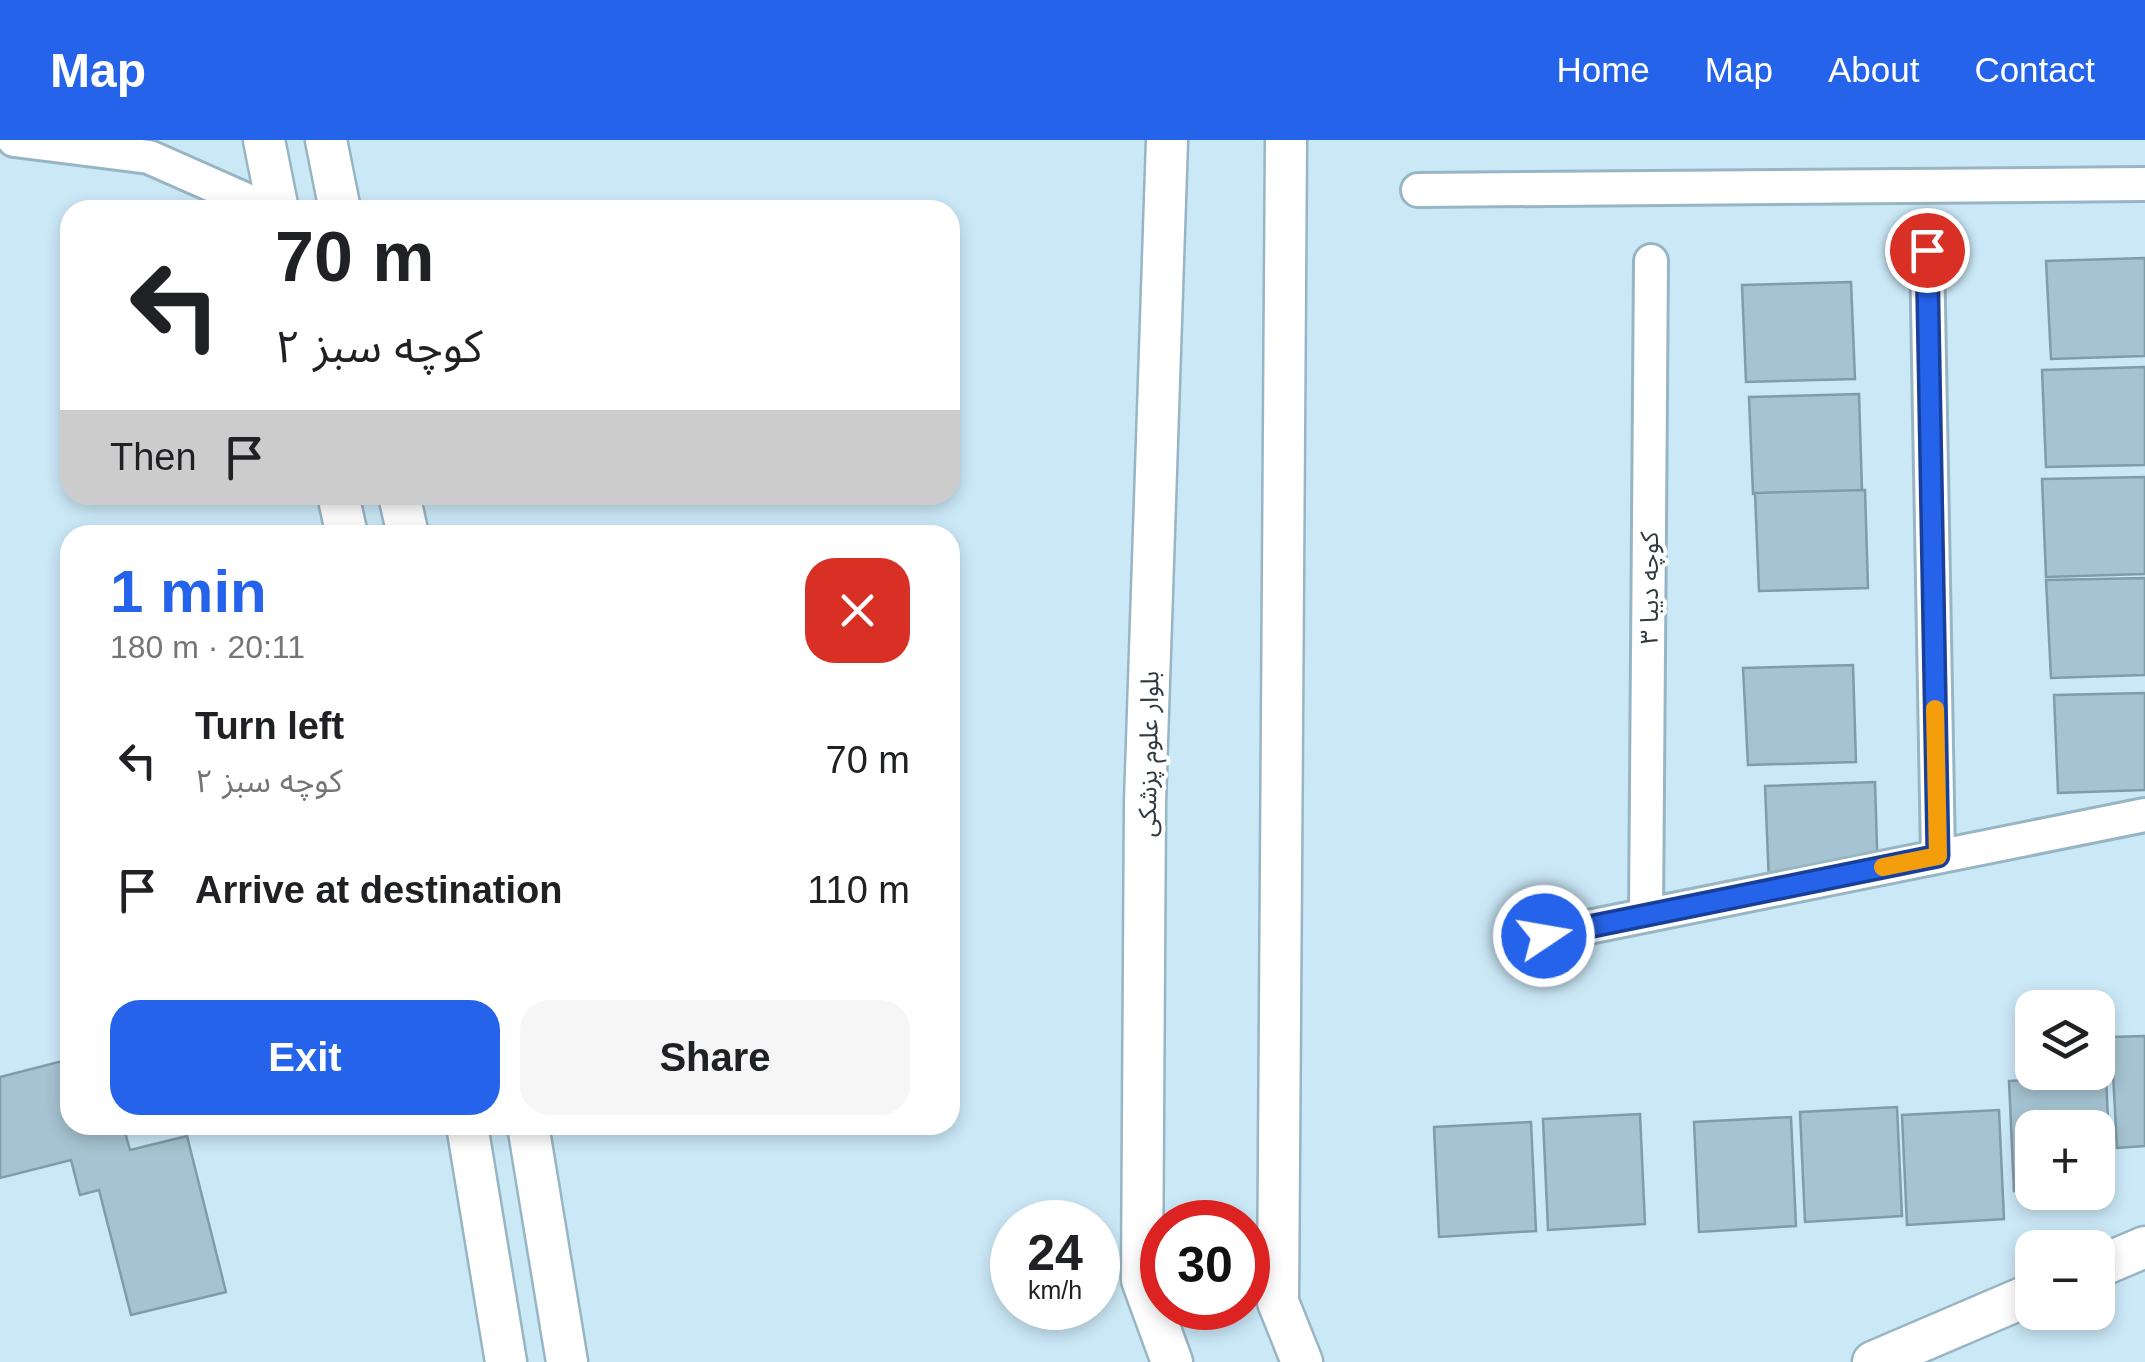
<!DOCTYPE html>
<meta charset="utf-8">
<style>
:root{--surface:#fff;--page:#f6f6f6;--text:#202124;--muted:#757577;--accent:#2563eb}
body{margin:0;font-family:Arial,"Noto Sans Arabic",sans-serif;background:var(--page);color:var(--text);height:100vh;display:flex;flex-direction:column;font-size:38px;white-space:nowrap}
*{box-sizing:border-box;margin:0}
p{font-size:32px;color:var(--muted)}
.icon{flex:none;width:55px;height:55px;fill:none;stroke:currentColor;stroke-width:2;stroke-linecap:round;stroke-linejoin:round}
.map{position:relative;flex:1;overflow:hidden}
.side{position:absolute;left:60px;top:385px;width:900px;height:610px;display:flex;flex-direction:column;background:var(--surface);border-radius:30px;box-shadow:0 5px 15px #0003}
.side>*{flex:none}
.banner{position:absolute;left:60px;top:60px;width:900px;height:305px;border-radius:30px;box-shadow:0 5px 15px #0003;background:#fff;color:var(--text);overflow:hidden}
.controls{position:absolute;left:2015px;top:850px;display:grid;gap:20px}
.controls a{display:grid;place-items:center;width:100px;height:100px;border-radius:20px;background:var(--surface);box-shadow:0 5px 15px #0003;font-size:50px}
.speed{position:absolute;left:990px;top:1060px;display:flex;gap:20px;font-size:50px;font-weight:700;text-align:center}
.speed>*{display:grid;place-content:center;width:130px;height:130px;border-radius:50%;background:var(--surface);box-shadow:0 5px 15px #0003;line-height:1}
.speed small{font-size:25px;font-weight:400}
.speed .limit{border:15px solid #d22;background:#fff;color:#111}
.pin{position:absolute;display:grid;place-items:center;width:85px;height:85px;color:#fff;margin:-42px;border:5px solid #fff;border-radius:50%;box-shadow:0 2px 10px #0007}
.me{position:absolute;width:110px;margin:-55px;rotate:78deg;stroke-linejoin:round;filter:drop-shadow(0 0 8px #0008)}
.turn{display:flex;align-items:center;gap:35px;height:210px;padding:0 50px;font-size:45px}
.turn .icon{width:130px;height:130px;stroke-width:2.5}
.turn b{display:block;font-size:70px;line-height:85px}
.then{display:flex;align-items:center;height:95px;padding:0 50px;background:#0003;gap:20px;font-size:38px}
.round{display:grid;place-items:center;flex:none;width:105px;height:105px;border-radius:30px;background:var(--page)}
.head{display:flex;align-items:center;justify-content:space-between;height:170px;padding:0 50px}
h1{font-size:60px;font-weight:800;line-height:75px;color:var(--accent)}
.primary-button{display:flex;gap:20px;margin-top:auto;padding:20px 50px}
.primary-button a{flex:1;height:115px;border-radius:30px;background:var(--accent);color:#fff;font-size:40px;font-weight:800;line-height:115px;text-align:center}
.primary-button a+a{background:var(--page);color:var(--text)}
ul{padding:0;list-style:none}
li{display:flex;align-items:center;gap:30px;height:130px;padding:0 50px}
li div{flex:1}
li b{display:block;font-size:38px}
li em{font-style:normal}
header{display:flex;align-items:center;gap:60px;box-sizing:border-box;height:140px;padding:0 50px;background:var(--accent);color:#fff}
header strong{font-size:48px}
nav{display:flex;gap:55px;margin-inline-start:auto;font-size:35px}
.map>svg:first-child{display:block}
</style>
<header>
<strong>Map</strong>
<nav><a>Home</a><a>Map</a><a>About</a><a>Contact</a></nav>
</header>
<div class="map">
<svg width="2145" height="1222" viewBox="0 0 2145 1222">
<rect width="100%" height="100%" fill="#cbe8f7"/>
<g fill="#a6c3d1" stroke="#809ca9" stroke-width="2.5">
<polygon points="2145,118 2145,216 2051,219 2046,121"/>
<polygon points="1851,142 1855,239 1746,242 1742,145"/>
<polygon points="2145,227 2145,325 2046,327 2042,230"/>
<polygon points="1859,254 1862,351 1753,354 1749,257"/>
<polygon points="2145,337 2145,434 2046,437 2042,339"/>
<polygon points="1865,350 1868,448 1759,451 1755,353"/>
<polygon points="2145,438 2145,535 2051,538 2046,440"/>
<polygon points="1853,525 1856,622 1748,625 1743,528"/>
<polygon points="2145,553 2145,650 2058,653 2054,555"/>
<polygon points="1875,642 1878,740 1769,743 1765,646"/>
<polygon points="2145,896 2145,1006 2117,1008 2111,897"/>
<polygon points="70,919 70,985 123,985 130,1010 187,996 226,1152 131,1175 99,1050 80,1055 71,1020 0,1038 0,937"/>
<polygon points="2106,936 2111,1045 2098,1045 2098,988 2032,988 2032,1050 2014,1051 2009,941"/>
<polygon points="1897,967 1902,1076 1805,1082 1800,972"/>
<polygon points="1999,970 2004,1079 1907,1085 1902,975"/>
<polygon points="1640,974 1645,1084 1548,1090 1543,979"/>
<polygon points="1791,977 1796,1086 1699,1092 1694,982"/>
<polygon points="1531,982 1536,1091 1439,1097 1434,987"/>
</g>
<g fill="none" stroke-linecap="round" stroke-linejoin="round">
<g stroke="#98b5c3" stroke-width="38">
<g id="minor">
<polyline points="14,0 149,17 269,70"/>
<polyline points="1418,50 2145,44"/>
<polyline points="1927,111 1938,716"/>
<polyline points="1646,775 1651,121"/>
<polyline points="1544,796 2145,675"/>
</g>
</g>
<g stroke="#98b5c3" stroke-width="45">
<g id="tertiary">
<polyline points="264,0 278,70"/>
<polyline points="326,0 340,70"/>
<polyline points="1167,0 1145,662 1142,1140 1172,1222"/>
<polyline points="1286,0 1278,1162 1302,1222"/>
<polyline points="338,355 347,395"/>
<polyline points="399,355 408,395"/>
<polyline points="467,985 506,1222"/>
<polyline points="528,985 567,1222"/>
<polyline points="2098,1127 2145,1107"/>
<polyline points="1873,1222 2032,1154"/>
</g>
</g>
<use href="#minor" stroke="#fff" stroke-width="32"/>
<use href="#tertiary" stroke="#fff" stroke-width="40"/>
</g>
<g fill="none" stroke-linecap="round" stroke-linejoin="round">
<g stroke="#184099" stroke-width="25">
<polyline id="route" points="1544,796 1938,716 1927,110"/>
</g>
<use href="#route" stroke="#2563eb" stroke-width="18"/>
<polyline stroke="#f59e0b" stroke-width="18" points="1883,727 1938,716 1935,569"/>
</g>
<g text-anchor="middle" dominant-baseline="central" stroke-width="8" stroke-linejoin="round" paint-order="stroke">
<g font-size="25" fill="#303b41" stroke="#fff">
<text transform="translate(1649 448) rotate(-90)">کوچه دیبا ۳</text>
<text transform="translate(1148 614) rotate(-89)">بلوار علوم پزشکی</text>
</g>
</g>
</svg>
<div class="controls">
<a><svg class="icon" aria-label="layers" viewBox="0 0 24 24"><path d="M12 4l9 5-9 5-9-5zM3 14l9 5 9-5"/></svg></a>
<a>+</a>
<a>−</a>
</div>
<div class="speed"><div>24<small>km/h</small></div><div class="limit">30</div></div>
<div class="pin" style="left:1927px;top:110px;background:#d93025"><svg class="icon" aria-label="arrive" viewBox="0 0 24 24"><path d="M6 21V4h12l-3 4 3 4H6"/></svg></div>
<svg class="me" style="left:1544px;top:796px" viewBox="-20 -20 40 40"><circle r="17" fill="#2563eb" stroke="#fff" stroke-width="3"/><path d="M0-11L8 9 0 5-8 9z" fill="#fff"/></svg>
<div class="banner">
<div class="turn"><svg class="icon" aria-label="left" viewBox="0 0 24 24"><path d="M17 20v-9H6M10 6l-5 5 5 5"/></svg><div><b>70 m</b>کوچه سبز ۲</div></div>
<div class="then">Then<svg class="icon" aria-label="arrive" viewBox="0 0 24 24"><path d="M6 21V4h12l-3 4 3 4H6"/></svg></div>
</div>
<section class="side">
<div class="head"><div><h1>1 min</h1><p>180 m · 20:11</p></div><a class="round" style="background:#d93025;color:#fff"><svg class="icon" aria-label="close" viewBox="0 0 24 24"><path d="M6 6l12 12M18 6L6 18"/></svg></a></div>
<ul>
<li><svg class="icon" aria-label="left" viewBox="0 0 24 24"><path d="M17 20v-9H6M10 6l-5 5 5 5"/></svg><div><b>Turn left</b><p>کوچه سبز ۲</p></div><em>70 m</em></li>
<li><svg class="icon" aria-label="arrive" viewBox="0 0 24 24"><path d="M6 21V4h12l-3 4 3 4H6"/></svg><div><b>Arrive at destination</b></div><em>110 m</em></li>
</ul>
<div class="primary-button"><a>Exit</a><a>Share</a></div>
</section>
</div>
